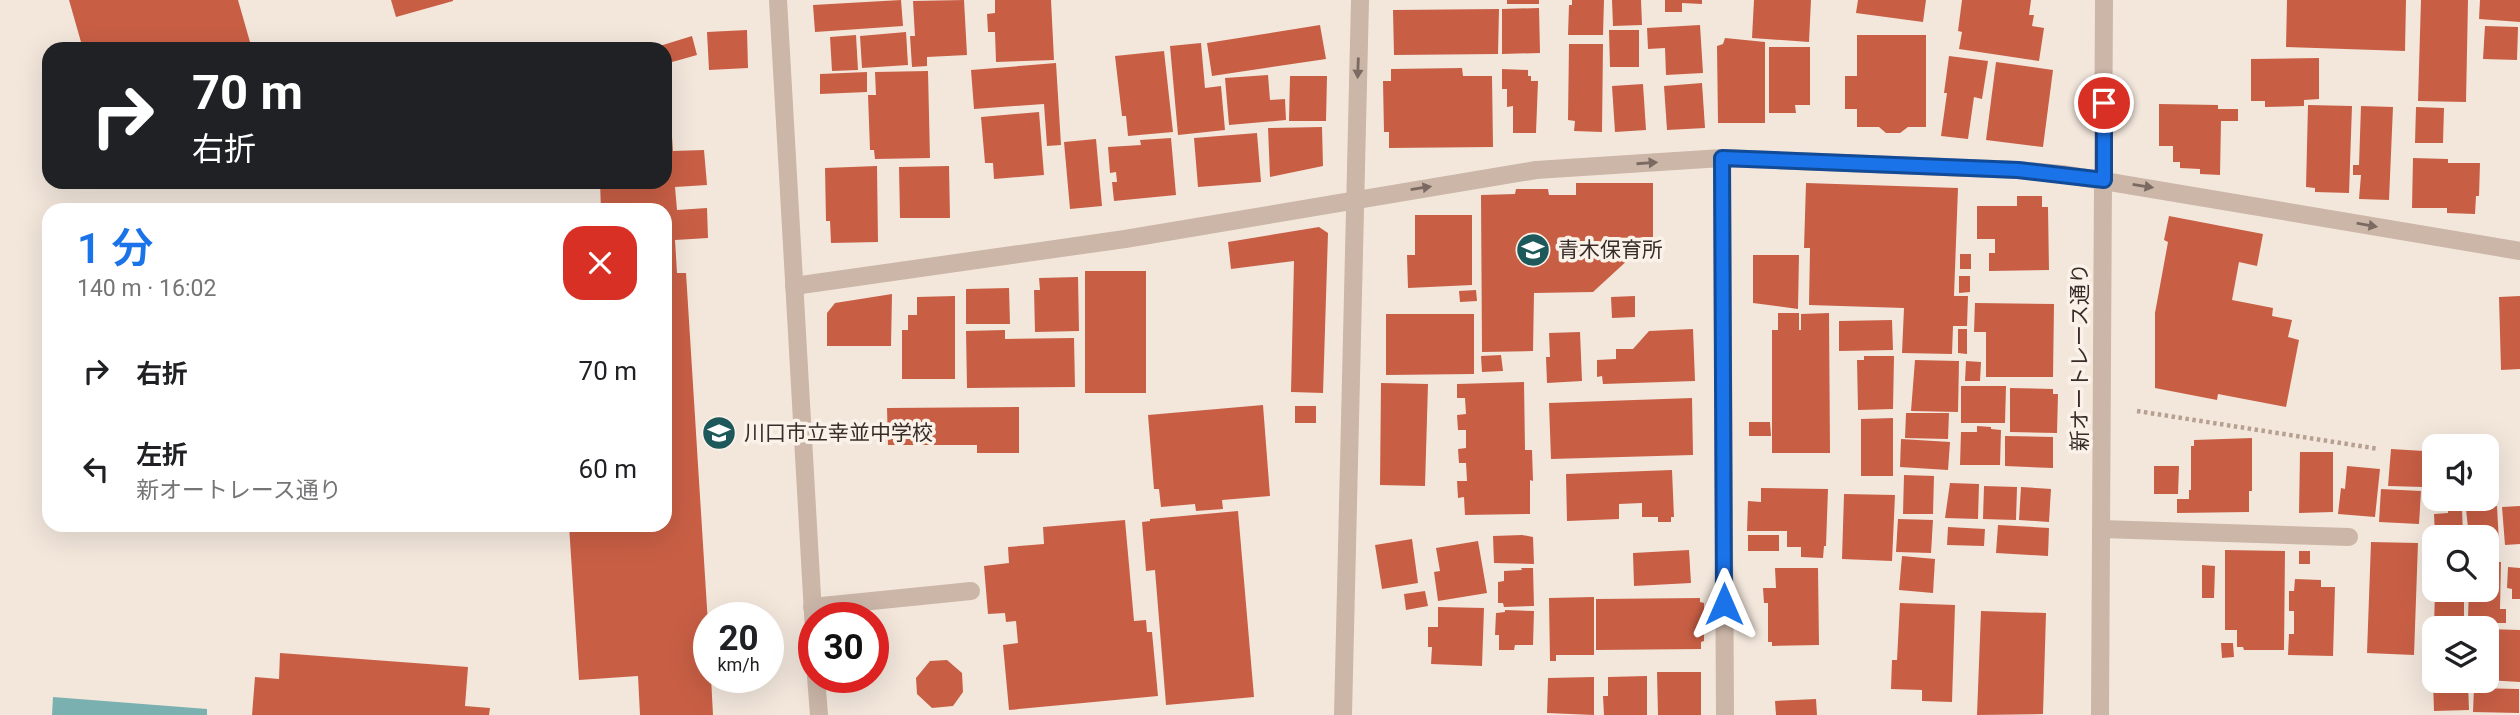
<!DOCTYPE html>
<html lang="ja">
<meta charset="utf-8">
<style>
:root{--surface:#fff;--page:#f2f2f2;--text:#202124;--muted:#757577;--accent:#1a73e8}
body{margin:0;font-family:Roboto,"Noto Sans JP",sans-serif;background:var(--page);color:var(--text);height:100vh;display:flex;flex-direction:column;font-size:26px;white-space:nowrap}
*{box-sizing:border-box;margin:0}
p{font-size:23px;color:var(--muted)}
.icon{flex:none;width:38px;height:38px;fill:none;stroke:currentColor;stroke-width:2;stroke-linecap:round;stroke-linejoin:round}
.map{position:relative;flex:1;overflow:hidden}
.details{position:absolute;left:42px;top:203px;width:630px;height:329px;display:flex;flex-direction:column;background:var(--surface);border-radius:21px;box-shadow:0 7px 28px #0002}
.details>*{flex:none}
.hud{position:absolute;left:42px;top:42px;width:630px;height:147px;border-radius:21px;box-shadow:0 7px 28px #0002;background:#202124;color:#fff;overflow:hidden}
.fabs{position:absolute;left:2422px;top:434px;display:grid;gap:14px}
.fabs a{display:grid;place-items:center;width:77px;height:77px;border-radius:14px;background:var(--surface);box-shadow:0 7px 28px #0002;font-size:35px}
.speed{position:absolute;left:693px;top:602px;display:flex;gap:14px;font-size:35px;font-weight:700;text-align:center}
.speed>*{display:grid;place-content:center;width:91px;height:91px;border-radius:50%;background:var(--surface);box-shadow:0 7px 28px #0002;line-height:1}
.speed small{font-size:18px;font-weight:400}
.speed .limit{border:10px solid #d22;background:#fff;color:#111}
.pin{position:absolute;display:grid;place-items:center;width:60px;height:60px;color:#fff;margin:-30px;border:4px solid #fff;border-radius:50%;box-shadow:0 2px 7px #0007}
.me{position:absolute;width:77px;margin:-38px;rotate:0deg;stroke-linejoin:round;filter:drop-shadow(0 0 5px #0008)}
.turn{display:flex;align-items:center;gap:24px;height:147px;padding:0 35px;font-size:32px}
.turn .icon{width:91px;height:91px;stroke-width:2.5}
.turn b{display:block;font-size:49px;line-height:60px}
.round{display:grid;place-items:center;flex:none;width:74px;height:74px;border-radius:21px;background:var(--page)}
.headline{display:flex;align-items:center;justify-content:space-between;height:119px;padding:0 35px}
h1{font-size:42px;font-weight:600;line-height:52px;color:var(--accent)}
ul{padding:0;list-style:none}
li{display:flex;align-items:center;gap:21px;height:98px;padding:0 35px}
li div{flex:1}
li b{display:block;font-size:26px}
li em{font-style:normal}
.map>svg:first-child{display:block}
</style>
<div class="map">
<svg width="2520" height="715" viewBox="0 0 2520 715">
<rect width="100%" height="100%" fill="#f3e7dc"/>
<polygon fill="#7bb0b0" points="53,697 207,709 207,715 52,715"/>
<g fill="#c85f45">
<polygon points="69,0 238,0 252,49 83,49"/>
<polygon points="391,0 453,0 453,1 396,17"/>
<polygon points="901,0 903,26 815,32 813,5"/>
<polygon points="964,0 967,55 927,57 927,66 912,67 910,36 915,36 913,1"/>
<polygon points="995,0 1051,0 1054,60 996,62 995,32 988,32 987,14 995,13"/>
<rect x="1507" y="0" width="32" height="4"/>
<polygon points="1572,0 1604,0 1603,35 1568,35 1569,5 1572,5"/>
<polygon points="1612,0 1641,0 1642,25 1613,26"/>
<polygon points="1665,0 1702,0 1702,4 1682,3 1682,12 1665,12"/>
<polygon points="1754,0 1811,0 1809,42 1752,38"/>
<polygon points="1858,0 1926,0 1923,22 1856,13"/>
<polygon points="1962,0 2031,0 2029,15 2034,15 2032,26 2044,28 2039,61 1959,49 1962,32 1958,31"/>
<polygon points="2287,0 2406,0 2405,51 2286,47"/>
<polygon points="2421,0 2468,0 2466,102 2418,101"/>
<polygon points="2480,0 2520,0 2520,22 2479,19"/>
<polygon points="1539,8 1540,53 1502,54 1502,9"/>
<polygon points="1499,9 1498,54 1394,55 1393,10"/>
<polygon points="1320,25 1326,59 1212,76 1207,43"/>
<polygon points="1700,25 1703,73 1666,75 1665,48 1648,49 1647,28"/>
<polygon points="2485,26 2518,27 2517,60 2483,59"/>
<polygon points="747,30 748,68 709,70 707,32"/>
<polygon points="1609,30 1639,30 1639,67 1610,67"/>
<polygon points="906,32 908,65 862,68 860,36"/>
<polygon points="856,35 858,70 832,71 830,37"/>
<polygon points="1857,35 1926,35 1926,127 1908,127 1900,133 1886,133 1879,127 1857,127 1857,109 1845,109 1845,76 1857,76"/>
<polygon points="692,36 697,55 665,64 665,49 650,49"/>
<polygon points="1725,38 1765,42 1765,123 1718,123 1717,46 1723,44"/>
<polygon points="1201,43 1205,88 1221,86 1225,130 1178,135 1170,46"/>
<polygon points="1569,44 1603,44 1602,132 1574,131 1575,121 1568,120"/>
<polygon points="1769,47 1810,47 1810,105 1795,105 1796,113 1769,113"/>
<polygon points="1164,51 1173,132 1128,136 1126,116 1122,116 1115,56"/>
<polygon points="1949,56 1988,61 1982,99 1974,97 1968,139 1941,136 1947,93 1944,93"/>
<polygon points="2319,58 2319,99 2304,100 2304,106 2265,107 2265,101 2251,101 2251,59"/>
<polygon points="1996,62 2053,70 2043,147 1986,140"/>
<polygon points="1056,63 1061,145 1047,146 1044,104 974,109 971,70"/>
<polygon points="1462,68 1463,76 1492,76 1493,147 1389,148 1389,132 1384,132 1383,81 1391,81 1391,69"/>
<polygon points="1502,69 1528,70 1528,76 1531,76 1531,81 1538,81 1536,133 1513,133 1513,106 1507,107 1507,89 1502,89"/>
<polygon points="928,71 930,158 875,159 874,150 870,150 868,95 876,95 875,72"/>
<polygon points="867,72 867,92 820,94 820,74"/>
<polygon points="1268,75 1270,100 1285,99 1286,120 1229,125 1225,78"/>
<polygon points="1290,76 1327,76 1326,121 1289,121"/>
<polygon points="665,79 668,79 673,151 704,150 707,185 675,187 677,210 707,208 708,238 675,240 677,273 686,273 709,640 709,677 711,677 713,715 640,715 638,676 579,680 569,525 665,525 665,210 601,210 600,182 665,182"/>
<polygon points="1702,83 1705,128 1667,130 1664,86"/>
<polygon points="1643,84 1646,130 1615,132 1612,86"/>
<polygon points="2159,104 2218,105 2218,109 2238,109 2238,121 2221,121 2220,175 2200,174 2200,169 2180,168 2180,162 2173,162 2173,146 2159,146"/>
<polygon points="2308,105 2352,106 2349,193 2315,192 2315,188 2306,187"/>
<polygon points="2361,106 2393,107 2389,200 2359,199 2361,175 2353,175 2353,165 2359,165"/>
<polygon points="2416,107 2444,108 2443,143 2415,143"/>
<polygon points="1039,112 1044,175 994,179 993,163 985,163 981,117"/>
<polygon points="1322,127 1323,166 1270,177 1268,128"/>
<polygon points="1257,133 1261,182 1198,187 1194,138"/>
<polygon points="1171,138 1176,195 1114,201 1112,182 1117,182 1116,172 1110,173 1108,147 1141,145 1140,140"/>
<polygon points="1096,139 1102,206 1070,209 1064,142"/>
<polygon points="2413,158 2448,159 2448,163 2480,163 2479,196 2476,196 2475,214 2447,213 2447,208 2412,208"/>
<polygon points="877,166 878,242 831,243 830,221 826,221 825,168"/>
<polygon points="949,166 950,218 900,218 899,167"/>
<polygon points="1576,183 1653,183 1653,237 1630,239 1630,258 1593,292 1534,293 1533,351 1482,352 1481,195 1515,194 1516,189 1548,189 1549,195 1576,195"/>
<polygon points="1806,183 1958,188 1954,296 1968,296 1967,326 1953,326 1952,354 1902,353 1904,308 1809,305 1810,248 1804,248"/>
<polygon points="2017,196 2042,196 2042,207 2048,207 2049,270 1989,271 1989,253 1995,253 1995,239 1977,239 1977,206 2017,206"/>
<polygon points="1415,215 1472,215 1472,285 1408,288 1407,255 1415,255"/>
<polygon points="2169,216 2263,234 2257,266 2239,262 2232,300 2273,308 2272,316 2292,320 2288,337 2299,340 2286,407 2218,394 2217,400 2155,388 2155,313 2168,242 2164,240"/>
<polygon points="1319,227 1328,233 1323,393 1291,392 1294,261 1231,269 1228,242"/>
<rect x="1960" y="254" width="11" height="15"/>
<polygon points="1753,255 1799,255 1798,309 1753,303"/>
<rect x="1085" y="271" width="61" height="122"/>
<polygon points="1959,276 1970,276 1970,292 1959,293"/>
<polygon points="1078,277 1079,331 1035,332 1034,290 1040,290 1039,278"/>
<polygon points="1009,288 1010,324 966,324 966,289"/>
<polygon points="1476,290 1477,301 1460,302 1459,291"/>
<polygon points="892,294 891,346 827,346 827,313 835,303"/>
<polygon points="955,296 955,379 902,379 902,330 908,330 908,315 917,315 917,297"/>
<polygon points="1635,296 1635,317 1612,318 1611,297"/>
<polygon points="2520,296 2520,369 2501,370 2499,297"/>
<polygon points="1975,303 2054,304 2053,377 1986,377 1986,332 1974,332"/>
<polygon points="1778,313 1799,313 1799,330 1801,330 1801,314 1829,313 1830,453 1772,453 1772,330 1778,330"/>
<polygon points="1386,314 1474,314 1474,374 1386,375"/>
<polygon points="1892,320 1893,350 1839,351 1839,321"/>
<polygon points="1693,329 1695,381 1603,384 1602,376 1597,377 1597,360 1616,359 1616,349 1633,349 1649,331"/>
<polygon points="1958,329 1967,329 1967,354 1958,353"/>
<polygon points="1005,330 1005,339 1074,338 1075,387 967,388 966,331"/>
<polygon points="1580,332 1582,381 1547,383 1546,357 1550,357 1549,333"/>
<polygon points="1501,355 1503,371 1482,372 1481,356"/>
<polygon points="1864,356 1894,356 1893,409 1858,410 1857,360 1864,360"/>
<polygon points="1915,360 1959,361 1958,412 1911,411"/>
<polygon points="1966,361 1981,362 1980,381 1965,381"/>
<polygon points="1524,382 1525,450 1532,450 1533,481 1530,480 1530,514 1465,515 1464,497 1458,498 1457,481 1467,481 1466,463 1459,463 1458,449 1466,448 1466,430 1458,430 1457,415 1466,414 1465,398 1457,398 1457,384"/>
<polygon points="1381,383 1428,384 1425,486 1380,485"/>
<polygon points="1961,386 2006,386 2005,423 1961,423"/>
<polygon points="2010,388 2053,389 2053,394 2058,394 2057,433 2010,432"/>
<polygon points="1692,398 1693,455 1551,459 1549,403"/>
<polygon points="1263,405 1270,496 1222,500 1223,509 1196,511 1195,504 1161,507 1159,489 1154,489 1148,415"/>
<rect x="1295" y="406" width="21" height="17"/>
<polygon points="1019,407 1019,453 977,453 977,445 888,445 887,408"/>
<polygon points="1906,413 1949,413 1948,439 1905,438"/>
<polygon points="1893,418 1893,476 1861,476 1861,419"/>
<polygon points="1749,422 1770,422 1771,436 1749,436"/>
<polygon points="1977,426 1991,427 1991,429 2001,430 2000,465 1960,465 1961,432 1977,432"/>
<polygon points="2005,436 2053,437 2053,468 2005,466"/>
<polygon points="2252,438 2252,491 2249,491 2249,512 2177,513 2177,499 2189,499 2189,490 2191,490 2191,446 2194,446 2194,440"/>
<polygon points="1901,439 1950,442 1948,470 1900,467"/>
<polygon points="2391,449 2424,451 2423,487 2388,486"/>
<polygon points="2300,452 2333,452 2333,512 2299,513"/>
<polygon points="2154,466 2179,466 2178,494 2154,494"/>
<polygon points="2347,466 2380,469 2375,517 2338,514 2341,488 2345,489"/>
<polygon points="1672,470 1674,517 1671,517 1671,522 1658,522 1658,517 1642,517 1642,503 1619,504 1619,519 1567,521 1566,474"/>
<polygon points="1904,475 1934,476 1933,514 1903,514"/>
<polygon points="1950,483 1979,484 1978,519 1945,518"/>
<polygon points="1984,486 2017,487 2016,520 1983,519"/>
<polygon points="2021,487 2051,489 2049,522 2019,520"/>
<polygon points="1761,488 1828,489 1826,546 1824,546 1823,558 1801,557 1801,547 1787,547 1787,531 1747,531 1748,501 1761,502"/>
<polygon points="2381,489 2421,491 2419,524 2379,522"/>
<polygon points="1844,494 1895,495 1892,561 1842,559"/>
<polygon points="2497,506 2499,543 2487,544 2487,537 2469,537 2466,509"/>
<polygon points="2520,506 2520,544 2505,545 2502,507"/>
<polygon points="2462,508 2463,537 2435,537 2434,514 2448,513 2448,509"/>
<polygon points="1238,511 1254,697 1166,705 1155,570 1146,571 1142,522 1150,521 1150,519"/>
<polygon points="1898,519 1933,520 1931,553 1896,552"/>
<polygon points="1125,520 1134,621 1146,620 1147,632 1152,632 1158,696 1009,710 1003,645 1018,643 1016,621 1006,622 1005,613 988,614 984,566 1009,563 1008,547 1044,544 1043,527"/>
<polygon points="1998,525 2049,528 2048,556 1996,553"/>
<polygon points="1948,527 1985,529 1984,546 1947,545"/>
<polygon points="1522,535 1533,537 1534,564 1494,563 1493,536"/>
<rect x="1748" y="535" width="31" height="16"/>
<polygon points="1412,539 1418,583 1382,589 1375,545"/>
<polygon points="1478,541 1487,593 1438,601 1434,572 1440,571 1436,548"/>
<polygon points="2371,542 2418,543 2414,655 2367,653"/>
<polygon points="1689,550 1691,583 1634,586 1633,553"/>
<polygon points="2225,550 2285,551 2284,650 2244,650 2243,647 2237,647 2237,630 2225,630"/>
<rect x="2299" y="551" width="11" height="13"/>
<polygon points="1902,556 1935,559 1933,593 1899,590"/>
<polygon points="2487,562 2501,562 2500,609 2506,609 2506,623 2476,623 2476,617 2468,617 2469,590 2487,590"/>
<polygon points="2202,565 2215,566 2214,598 2202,598"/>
<polygon points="2508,567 2520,568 2520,599 2512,599 2512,589 2507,588"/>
<polygon points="1521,568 1533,568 1534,606 1504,607 1503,603 1498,603 1498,582 1504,581 1504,571 1522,570"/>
<polygon points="1775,568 1818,568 1819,645 1772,646 1772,642 1768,642 1768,603 1764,603 1763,588 1776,588"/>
<polygon points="2295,579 2321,580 2321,587 2335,587 2333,656 2288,655 2289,634 2294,634 2294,611 2289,611 2289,591 2294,591"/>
<polygon points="1425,591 1428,606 1406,610 1404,594"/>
<polygon points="2464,591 2464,624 2434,624 2435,592"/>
<polygon points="1594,597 1594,655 1556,655 1556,661 1550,661 1549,598"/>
<polygon points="1700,598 1700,602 1704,603 1704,641 1701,642 1701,649 1596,650 1596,599"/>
<polygon points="1900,603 1955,605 1952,702 1922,701 1922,690 1891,689 1892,660 1897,660"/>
<polygon points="1438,607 1484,608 1482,666 1431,664 1432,647 1428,647 1428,627 1438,627"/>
<polygon points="1505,610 1534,611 1533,645 1515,645 1514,650 1499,650 1499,635 1495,635 1496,613 1505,612"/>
<polygon points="1981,611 2046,613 2043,714 1977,715"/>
<polygon points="2487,629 2520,630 2520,682 2487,680"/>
<polygon points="2221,643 2233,643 2234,657 2222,658"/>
<polygon points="280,653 468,667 465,706 490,708 489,715 252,715 255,677 279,679"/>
<polygon points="947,660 962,673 963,692 953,706 932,708 917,694 916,678 930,661"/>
<polygon points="1657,672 1701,672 1701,715 1658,715"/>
<polygon points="1647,676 1647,715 1604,715 1603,696 1608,696 1608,677"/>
<polygon points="1594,677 1594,715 1547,713 1548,678"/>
<polygon points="2433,681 2468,683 2469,710 2434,711"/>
<polygon points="2474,688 2519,689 2519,713 2473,712"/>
<polygon points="1816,699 1817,715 1776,715 1775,701"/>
</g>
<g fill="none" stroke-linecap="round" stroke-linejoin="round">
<polyline stroke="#b7a092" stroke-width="4.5" stroke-dasharray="3.5 3.5" stroke-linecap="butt" points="2137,411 2379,449"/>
<g stroke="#cbb6a8" stroke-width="18">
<polyline points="2101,529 2349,537"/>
<polyline points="812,607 971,591"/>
</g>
<g stroke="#cbb6a8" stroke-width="18">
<polyline points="1722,158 1725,715"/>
<polyline points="794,286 1125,239 1536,170 1722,158 2018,170 2062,174 2520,251"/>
</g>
<g stroke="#cbb6a8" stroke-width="18">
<polyline points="778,0 814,631"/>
<polyline points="816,677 819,715"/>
<polyline points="1343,715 1360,0"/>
<polyline points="2100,715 2104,0"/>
</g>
</g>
<defs><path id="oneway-solid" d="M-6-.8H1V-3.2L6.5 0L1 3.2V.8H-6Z" transform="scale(1.75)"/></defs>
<g fill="#7a6a62">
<use href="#oneway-solid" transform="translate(1358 68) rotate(92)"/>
<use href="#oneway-solid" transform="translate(1647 163) rotate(-4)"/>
<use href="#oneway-solid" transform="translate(2143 186) rotate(9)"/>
<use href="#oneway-solid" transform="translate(1421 188) rotate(-9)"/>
<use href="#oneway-solid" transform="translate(2367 225) rotate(10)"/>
</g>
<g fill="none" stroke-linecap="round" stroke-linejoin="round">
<g stroke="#114b97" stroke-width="18">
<polyline id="route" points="1724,604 1722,158 2018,170 2104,180 2104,103"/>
</g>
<use href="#route" stroke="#1a73e8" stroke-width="12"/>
</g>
<defs>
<g id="school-disc" transform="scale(1.75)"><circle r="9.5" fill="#1d595a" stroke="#faf1e9"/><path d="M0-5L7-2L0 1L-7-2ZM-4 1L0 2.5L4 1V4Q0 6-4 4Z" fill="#fff"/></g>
</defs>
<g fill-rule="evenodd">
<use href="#school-disc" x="1533" y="250"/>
<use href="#school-disc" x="719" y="433"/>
</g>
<g text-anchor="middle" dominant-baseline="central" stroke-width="7" stroke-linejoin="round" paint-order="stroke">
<g font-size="21" fill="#382c28" stroke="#faf1e9" text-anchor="start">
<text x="1558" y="250">青木保育所</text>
<text x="744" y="433">川口市立幸並中学校</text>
</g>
<g font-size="21" fill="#382c28" stroke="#faf1e9">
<text transform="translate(2080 357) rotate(-90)">新オートレース通り</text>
</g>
</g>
</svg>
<div class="fabs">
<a><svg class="icon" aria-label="sound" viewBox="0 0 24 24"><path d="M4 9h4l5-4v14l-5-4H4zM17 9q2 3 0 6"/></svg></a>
<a><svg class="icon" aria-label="search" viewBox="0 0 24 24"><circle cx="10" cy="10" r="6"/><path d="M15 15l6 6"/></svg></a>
<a><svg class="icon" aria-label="layers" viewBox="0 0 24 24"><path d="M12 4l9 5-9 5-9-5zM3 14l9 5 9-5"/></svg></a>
</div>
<div class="speed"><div>20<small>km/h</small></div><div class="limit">30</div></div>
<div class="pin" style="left:2104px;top:103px;background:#d93025"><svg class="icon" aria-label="arrive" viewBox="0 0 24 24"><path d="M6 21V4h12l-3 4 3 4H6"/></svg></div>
<svg class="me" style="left:1724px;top:604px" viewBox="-20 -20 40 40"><path d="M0-17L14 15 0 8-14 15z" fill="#1a73e8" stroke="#fff" stroke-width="4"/></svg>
<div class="hud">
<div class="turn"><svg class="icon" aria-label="right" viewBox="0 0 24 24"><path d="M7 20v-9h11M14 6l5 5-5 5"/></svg><div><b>70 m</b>右折</div></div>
</div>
<section class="details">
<div class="headline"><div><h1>1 分</h1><p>140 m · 16:02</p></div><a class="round" style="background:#d93025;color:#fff"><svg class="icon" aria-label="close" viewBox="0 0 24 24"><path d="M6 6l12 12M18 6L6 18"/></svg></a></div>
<ul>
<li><svg class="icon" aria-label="right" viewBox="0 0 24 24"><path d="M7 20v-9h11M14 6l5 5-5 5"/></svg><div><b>右折</b></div><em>70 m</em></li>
<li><svg class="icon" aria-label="left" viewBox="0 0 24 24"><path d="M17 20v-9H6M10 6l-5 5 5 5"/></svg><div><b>左折</b><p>新オートレース通り</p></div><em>60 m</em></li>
</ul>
</section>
</div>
